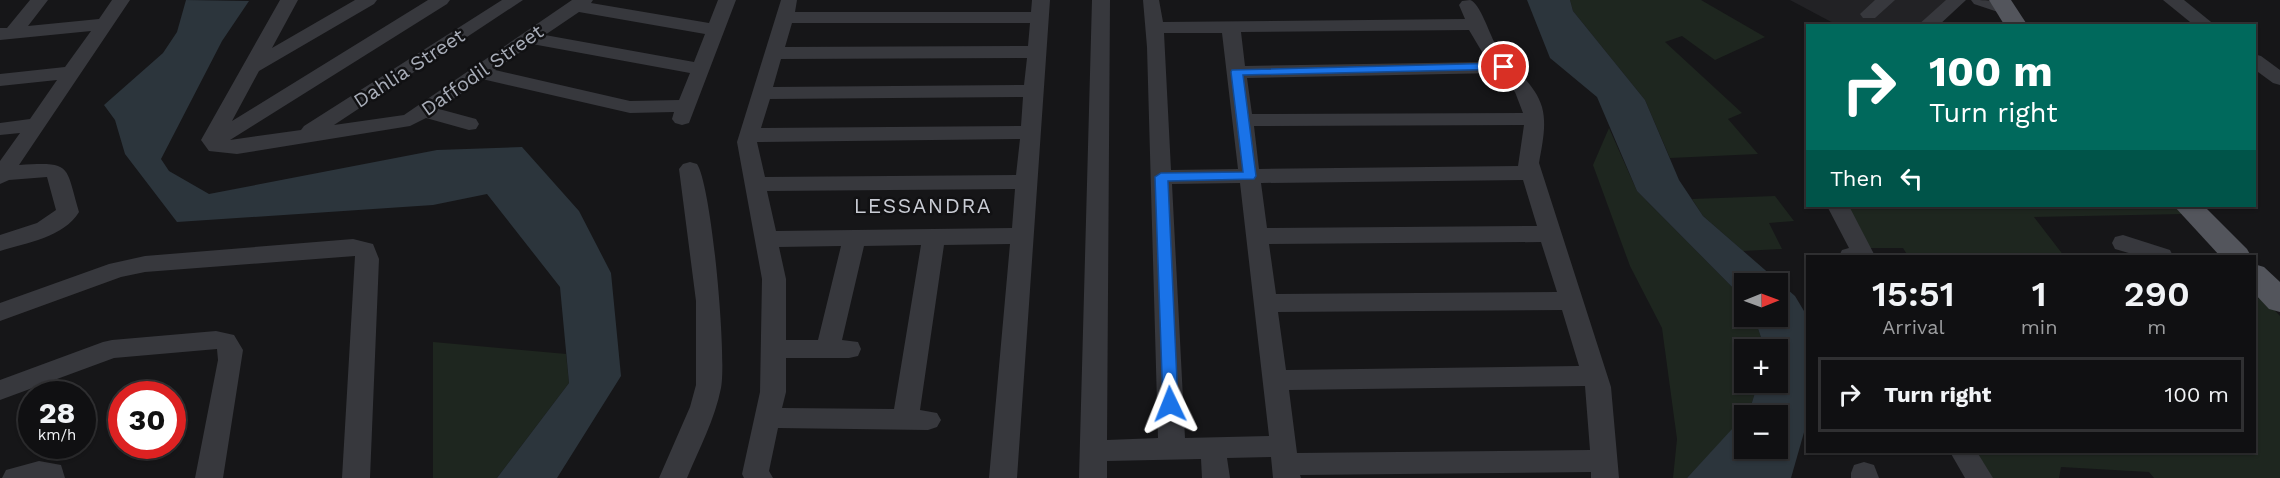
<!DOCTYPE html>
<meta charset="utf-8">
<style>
:root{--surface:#101012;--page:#1e1e20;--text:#f1f3f6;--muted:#9c9d9f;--line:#303032}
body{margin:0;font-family:"Work Sans",sans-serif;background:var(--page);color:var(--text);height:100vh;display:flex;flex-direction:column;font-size:22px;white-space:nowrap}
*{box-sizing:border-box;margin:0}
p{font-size:20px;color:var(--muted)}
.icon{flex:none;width:33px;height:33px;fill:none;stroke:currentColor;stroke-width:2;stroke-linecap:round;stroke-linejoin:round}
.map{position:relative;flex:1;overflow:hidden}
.drawer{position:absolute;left:1806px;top:255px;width:450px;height:198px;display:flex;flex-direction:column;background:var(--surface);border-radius:0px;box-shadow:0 2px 4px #0004,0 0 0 2px var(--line)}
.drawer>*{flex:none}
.guide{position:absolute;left:1806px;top:24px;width:450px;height:183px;border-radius:0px;box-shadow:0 2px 4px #0004,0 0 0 2px var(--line);background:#00695c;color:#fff;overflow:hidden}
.needle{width:39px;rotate:89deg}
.tools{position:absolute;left:1734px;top:273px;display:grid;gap:12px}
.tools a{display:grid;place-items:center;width:54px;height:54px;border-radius:0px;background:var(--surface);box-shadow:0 2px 4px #0004,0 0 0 2px var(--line);font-size:30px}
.speed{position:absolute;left:18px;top:381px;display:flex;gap:12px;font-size:30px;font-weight:700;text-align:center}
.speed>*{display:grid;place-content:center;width:78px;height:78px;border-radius:50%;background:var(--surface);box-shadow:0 2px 4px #0004,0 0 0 2px var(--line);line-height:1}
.speed small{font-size:15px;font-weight:400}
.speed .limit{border:9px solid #d22;background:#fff;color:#111}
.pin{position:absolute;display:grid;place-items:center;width:51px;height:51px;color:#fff;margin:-26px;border:3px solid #fff;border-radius:50%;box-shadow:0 2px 6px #0007}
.me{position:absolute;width:66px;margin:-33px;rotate:358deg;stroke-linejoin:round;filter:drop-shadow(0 0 4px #0008)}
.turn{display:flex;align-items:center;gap:21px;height:126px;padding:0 24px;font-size:27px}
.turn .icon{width:78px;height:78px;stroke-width:2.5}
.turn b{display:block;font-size:42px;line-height:51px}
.then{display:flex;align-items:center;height:57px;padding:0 24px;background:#0003;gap:12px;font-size:22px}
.eta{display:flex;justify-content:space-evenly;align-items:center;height:102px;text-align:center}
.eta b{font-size:36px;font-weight:600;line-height:42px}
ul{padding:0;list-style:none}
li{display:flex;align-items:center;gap:18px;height:75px;margin:0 12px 9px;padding:0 12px;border:3px solid var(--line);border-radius:0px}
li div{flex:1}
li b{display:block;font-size:22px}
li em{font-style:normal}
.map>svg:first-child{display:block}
</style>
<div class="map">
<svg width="2280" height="478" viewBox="0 0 2280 478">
<rect width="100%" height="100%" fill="#161618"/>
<polygon fill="#222225" points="1790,0 1951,0 1921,26 1837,25"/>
<g fill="#1e261f">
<polygon points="1570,0 1701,0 1765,37 1715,60 1682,36 1665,42 1742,113 1728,119 1758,154 1670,158 1645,100 1573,11"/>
<polygon points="1609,128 1637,191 1744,299 1744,316 1754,317 1765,349 1744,350 1744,382 1758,383 1749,412 1687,478 1673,478 1677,439 1662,328 1630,266 1593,165"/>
<polygon points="1775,196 1794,221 1769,223 1782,249 1743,251 1703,216 1692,199"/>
<polygon points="1845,206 2175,206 2183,214 2034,217 2064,256 1908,256 1903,248 1868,248"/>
<polygon points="2263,298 2280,316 2280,478 2154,478 2149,472 2061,467 2059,478 1985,478 1970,452 2254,452 2255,299"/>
<polygon points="433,342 566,354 569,383 497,478 433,478"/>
</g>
<g fill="#2c353c">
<polygon points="186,0 249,1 222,41 161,159 169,171 209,194 437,150 522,147 579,211 611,273 621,376 557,478 497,478 569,383 560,287 487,194 433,205 177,222 125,154 115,120 104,105 163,53 177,32"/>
<polygon points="1527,0 1570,0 1573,11 1645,100 1679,180 1703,216 1795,296 1807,316 1807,422 1791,478 1687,478 1744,416 1744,448 1778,448 1778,416 1745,415 1749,412 1758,383 1778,382 1778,350 1765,349 1754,317 1778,316 1778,284 1744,284 1744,299 1637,191 1597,97 1550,58"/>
</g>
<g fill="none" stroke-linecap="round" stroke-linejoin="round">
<g fill="#37383d" fill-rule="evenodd">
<path d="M30 0H48L28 26 99 19 112 0H130L19 165C72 162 65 164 79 212 64 237 26 243 0 251V235L37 223 56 210 47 177 9 180 0 184V161L20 133 0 135V123L30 119 57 80 0 86V74L65 67 91 31 0 40V28H7Z"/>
<path d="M280 0H298L272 48 355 0H377L374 4 259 71 232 121 428 0H450L447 4 230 140 301 130 304 126 502 0H523L334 125 404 115 572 0H593L591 3 709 23 718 0H736L689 123 682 125 675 123 672 119 674 112 630 113 482 79 439 109 476 119 479 124 476 129 469 130 426 118 410 126 237 154 209 151 201 140ZM579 12 705 34 694 62 545 35ZM532 44 690 73 679 100 630 101 495 70Z"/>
<path d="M781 0H797L795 12H1031L1032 0H1050L1017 478H989L1010 244 944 245 920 410 937 413 941 420 937 427 928 430 778 428 769 471 773 478H744L742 474 760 392 762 279 737 142ZM792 23H1030L1028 46 785 47ZM1027 58 1024 85 773 87 781 59ZM1023 97 1021 126 761 128 770 99ZM1020 139 1016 175 765 177 757 142ZM1015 189 1012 228 776 231 767 191ZM921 245 894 409 782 408 786 392V358H849L858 356 861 349 858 342 842 340 864 246ZM841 246 818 340H786V279L779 247Z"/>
<path d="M1092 0H1110L1107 440 1158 438 1147 47 1143 0H1159L1163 22 1465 19 1459 5 1462 1 1470 0C1480 3 1489 33 1495 43 1508 67 1534 80 1542 107 1547 125 1542 145 1539 163L1611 387 1619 478H1591V472L1300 475 1301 478H1273L1271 457 1227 458 1230 478H1202L1201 459 1107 461V478H1079ZM1469 30 1488 62 1245 66 1241 32ZM1164 33H1222L1238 169 1171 170ZM1498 73 1515 92 1523 113 1252 114 1247 78ZM1524 125 1518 166 1259 169 1254 126ZM1523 180 1537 226 1267 228 1261 183ZM1240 183 1269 436 1185 438 1172 184ZM1541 242 1557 292 1276 294 1269 244ZM1562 310 1579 366 1286 370 1278 312ZM1585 386 1590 450 1297 453 1289 390Z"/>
<polygon points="1875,0 1895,0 1875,18 1863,18 1860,14"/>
<polygon points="1946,0 1966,0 1938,26 1917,26"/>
<path d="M1971 0C1985 0 2004 0 2013 9L2010 13 2004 14 1974 4Z"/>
<polygon points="2163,0 2184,0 2216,26 2195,26"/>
<polygon points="2254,54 2261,56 2280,70 2280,85 2273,83 2254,69"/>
<path d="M690 162 697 164C712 187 727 358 721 388 715 419 699 449 687 478H659L690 407 696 385V301L679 169 683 164Z"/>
<polygon points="1827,206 1849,206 1875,256 1839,256 1842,250 1849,248"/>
<polygon points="2123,235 2170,250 2173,256 2139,256 2115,249 2112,243 2115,237"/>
<polygon points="353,239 373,244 379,259 370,478 342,478 355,256 145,272 121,277 0,321 0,303 109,264 145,256"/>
<polygon points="216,331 234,335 243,350 223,478 195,478 218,360 217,349 114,358 0,400 0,380 103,342 112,340"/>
<polygon points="1950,452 1977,452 1993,478 1965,478"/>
<polygon points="39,461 61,465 65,478 2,478 6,470"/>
<polygon points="1864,462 1874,465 1879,478 1851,478 1851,473 1854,465"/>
</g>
<g fill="#53555c" fill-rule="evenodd">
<polygon points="1989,0 2011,0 2028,26 2005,26"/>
<polygon points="2174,206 2204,206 2247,249 2251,256 2220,256"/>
<polygon points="2254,264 2264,267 2280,282 2280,312 2269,309 2254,293"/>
</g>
</g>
<polygon fill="#1a73e8" stroke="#114b97" stroke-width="1.5" points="1504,63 1510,67 1508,69 1243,75 1256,176 1254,179 1168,181 1178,404 1176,408 1165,408 1163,404 1155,177 1161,173 1243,172 1231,72 1232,70"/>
<g text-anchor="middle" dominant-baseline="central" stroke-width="5" stroke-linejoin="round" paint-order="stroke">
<g font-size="20" fill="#a8adb8" stroke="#111113">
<text transform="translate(409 68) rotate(-33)">Dahlia Street</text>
<text transform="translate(482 70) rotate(-35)">Daffodil Street</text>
</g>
<g font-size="21" letter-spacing="1.5" fill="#c9ccd4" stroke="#111113">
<text x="923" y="205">LESSANDRA</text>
</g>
</g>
</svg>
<div class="tools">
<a><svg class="needle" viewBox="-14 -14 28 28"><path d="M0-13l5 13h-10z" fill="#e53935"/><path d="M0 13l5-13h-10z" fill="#9c9d9f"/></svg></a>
<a>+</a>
<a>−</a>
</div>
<div class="speed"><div>28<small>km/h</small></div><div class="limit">30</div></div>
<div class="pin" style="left:1504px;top:67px;background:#d93025"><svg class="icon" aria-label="arrive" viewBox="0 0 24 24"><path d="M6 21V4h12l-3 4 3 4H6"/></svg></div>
<svg class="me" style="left:1170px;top:404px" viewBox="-20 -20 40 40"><path d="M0-17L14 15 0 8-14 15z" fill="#1a73e8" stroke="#fff" stroke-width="4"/></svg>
<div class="guide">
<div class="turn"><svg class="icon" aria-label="right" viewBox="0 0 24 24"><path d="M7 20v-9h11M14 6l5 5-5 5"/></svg><div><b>100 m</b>Turn right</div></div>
<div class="then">Then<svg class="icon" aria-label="left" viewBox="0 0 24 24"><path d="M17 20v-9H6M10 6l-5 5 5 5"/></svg></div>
</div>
<section class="drawer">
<div class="eta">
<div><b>15:51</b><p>Arrival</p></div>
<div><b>1</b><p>min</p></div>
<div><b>290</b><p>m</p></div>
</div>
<ul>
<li><svg class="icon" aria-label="right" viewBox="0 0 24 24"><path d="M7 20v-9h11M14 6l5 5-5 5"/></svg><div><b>Turn right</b></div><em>100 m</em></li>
</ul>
</section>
</div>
